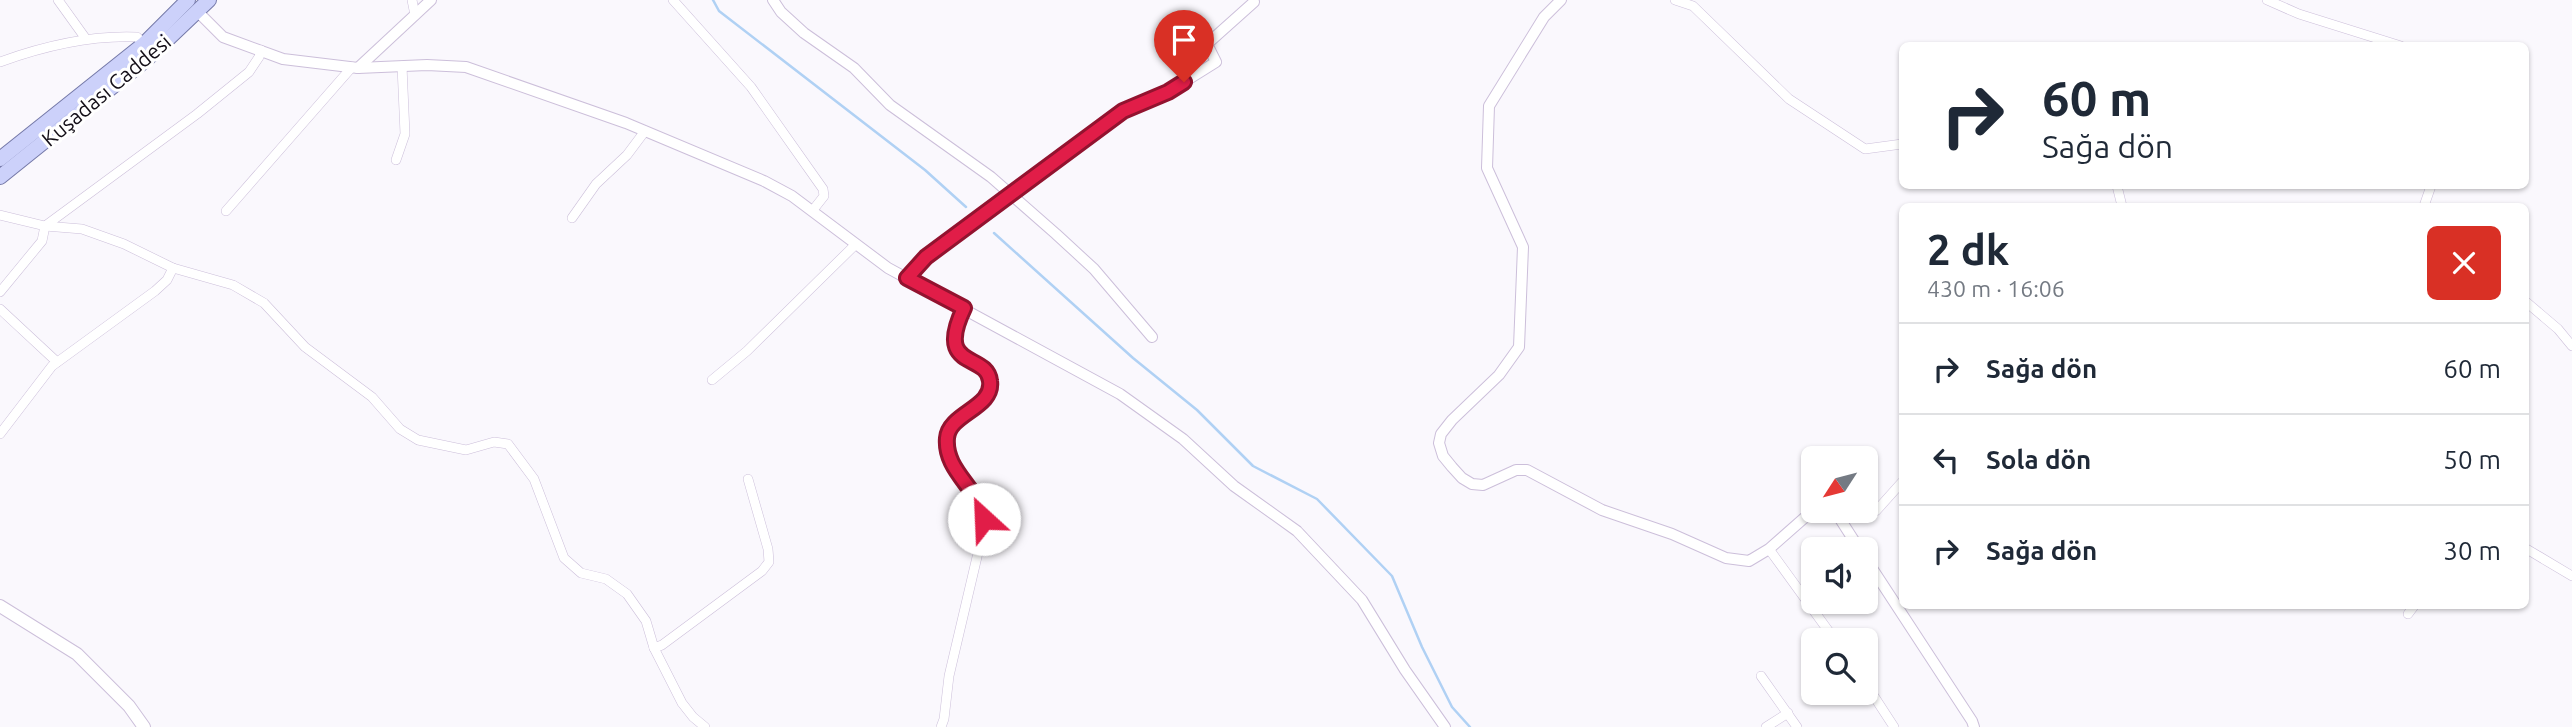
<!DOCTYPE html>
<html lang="tr">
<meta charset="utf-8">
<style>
:root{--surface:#fff;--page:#f6f6f7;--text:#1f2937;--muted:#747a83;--line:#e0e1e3}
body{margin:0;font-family:Ubuntu,sans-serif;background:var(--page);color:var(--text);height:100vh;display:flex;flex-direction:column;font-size:26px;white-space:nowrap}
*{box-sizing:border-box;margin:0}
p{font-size:23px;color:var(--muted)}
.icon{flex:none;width:38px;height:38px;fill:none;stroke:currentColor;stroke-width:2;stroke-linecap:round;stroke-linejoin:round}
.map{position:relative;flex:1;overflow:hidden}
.side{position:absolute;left:1899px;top:203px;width:630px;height:406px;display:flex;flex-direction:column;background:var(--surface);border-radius:10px;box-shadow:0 2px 5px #0004}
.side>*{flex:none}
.banner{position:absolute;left:1899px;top:42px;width:630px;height:147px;border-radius:10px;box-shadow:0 2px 5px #0004;background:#fff;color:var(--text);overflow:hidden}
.needle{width:46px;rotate:234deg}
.fabs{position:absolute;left:1801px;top:446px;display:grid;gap:14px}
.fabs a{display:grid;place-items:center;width:77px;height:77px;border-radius:10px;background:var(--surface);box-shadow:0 2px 5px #0004;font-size:35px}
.pin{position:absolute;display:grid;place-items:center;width:60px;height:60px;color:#fff;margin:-72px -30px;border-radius:50% 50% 50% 0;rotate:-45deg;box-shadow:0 0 7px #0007}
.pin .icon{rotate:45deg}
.me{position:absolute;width:77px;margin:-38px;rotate:335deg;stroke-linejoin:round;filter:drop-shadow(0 0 5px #0008)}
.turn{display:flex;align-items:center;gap:24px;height:147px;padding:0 28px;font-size:32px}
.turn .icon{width:91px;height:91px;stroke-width:2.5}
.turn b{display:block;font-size:49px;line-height:60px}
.round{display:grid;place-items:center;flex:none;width:74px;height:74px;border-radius:10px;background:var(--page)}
.headline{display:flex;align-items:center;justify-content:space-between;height:119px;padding:0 28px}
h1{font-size:42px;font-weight:700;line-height:52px}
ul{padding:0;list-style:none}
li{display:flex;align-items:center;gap:21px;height:91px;padding:0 28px;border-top:2px solid var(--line)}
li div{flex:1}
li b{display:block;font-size:26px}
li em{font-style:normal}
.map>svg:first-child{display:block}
</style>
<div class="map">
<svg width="2572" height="727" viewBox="0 0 2572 727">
<rect width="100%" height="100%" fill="#faf8fd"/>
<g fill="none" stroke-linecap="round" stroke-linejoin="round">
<g stroke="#b0d1f4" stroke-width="2.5">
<polyline points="713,0 719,11 925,170 966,207"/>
<polyline points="994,233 1133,358 1197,410 1253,466 1317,499 1392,576 1422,647 1452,707 1470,727"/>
</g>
<g stroke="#ccbfda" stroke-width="10">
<g id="minor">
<polyline points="58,0 86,39"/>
<polyline points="412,0 415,15"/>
<polyline points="673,0 751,87 823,189 824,196 813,210"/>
<polyline points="1675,0 1693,6 1789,99 1865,149 1902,144"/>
<polyline points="2267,0 2299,14 2401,46"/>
<path d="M0 62C44 46 90 35 137 37L144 44"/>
<polyline points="396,160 405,134 402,66"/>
<polyline points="2117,186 2122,206"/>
<polyline points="2424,206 2431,186"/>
<polyline points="226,211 352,67"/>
<polyline points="0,215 45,226 82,229 124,244 173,268 233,285 264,303 305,347 372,397 400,429 418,440 466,450 494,442 508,444 534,479 564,558 581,573 606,579 627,594 646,621 654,648 682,703 693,717 705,727"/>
<polyline points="572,218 596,184 627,155 645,131"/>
<polyline points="0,292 42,241 45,226 197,114 249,72 259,57 261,50"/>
<polyline points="2525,301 2558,329 2572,346"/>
<polyline points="0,309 57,362"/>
<polyline points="712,380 747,351 856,244"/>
<polyline points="0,434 52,366 155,291 167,280 173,268"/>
<polyline points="1866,511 1876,511 1902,482"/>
<polyline points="2525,548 2572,576"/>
<polyline points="1769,549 1835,640"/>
<polyline points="2408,614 2414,606"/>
<polyline points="654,648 662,645 762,571 769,562 768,549 748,479"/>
<polyline points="1761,676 1797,727"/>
<polyline points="1866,684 1894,727"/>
<path d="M941 727 944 719 949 676 981 540C983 529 985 518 982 508 973 482 942 466 947 436 949 420 982 407 991 383 983 347 935 370 964 308"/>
<polyline points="1766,727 1788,713"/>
</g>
</g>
<g stroke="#ccbfda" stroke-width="12">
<g id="tertiary">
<polyline points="773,0 781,12 804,33 854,68 890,105 991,177 1056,234 1094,269 1152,337"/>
<polyline points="1561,0 1544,17 1489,106 1487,168 1523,247 1519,347 1499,375 1452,420 1441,434 1439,443 1443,456 1452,467 1462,478 1472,484 1483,485 1516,470 1527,470 1602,510 1672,534 1726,558 1749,561 1769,549 1811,512 1817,511"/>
<polyline points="197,11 223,37 283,59 358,68 427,65 466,67 626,123 764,181 792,196 888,268 1120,394 1183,439 1234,486 1297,531 1362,600 1405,670 1445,727"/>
<polyline points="358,68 431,0"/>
<polyline points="907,278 926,257 1123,111 1168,92 1216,62 1207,44 1254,2"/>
<polyline points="1835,511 1860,550"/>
<polyline points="1866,559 1972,721 1974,727"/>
</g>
</g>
<g stroke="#ccbfda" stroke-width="14">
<polyline id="secondary" points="0,606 77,654 129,706 144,727"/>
</g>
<g stroke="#7579a8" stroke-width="16">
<g id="primary">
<polyline points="0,159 144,44 188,0"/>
<polyline points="0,177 147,59 209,0"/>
</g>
</g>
<use href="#minor" stroke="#fff" stroke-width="9"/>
<use href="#tertiary" stroke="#fff" stroke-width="10"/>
<use href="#secondary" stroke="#fff" stroke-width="12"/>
<use href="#primary" stroke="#ccd1fa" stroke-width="14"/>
</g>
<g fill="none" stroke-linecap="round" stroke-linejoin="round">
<g stroke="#92132f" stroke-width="18">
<path id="route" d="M984 519C979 488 944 471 947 438 949 413 994 408 990 381 987 352 934 371 964 308L907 278 926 257 1123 111 1168 92 1184 82"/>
</g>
<use href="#route" stroke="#e11d48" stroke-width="12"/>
</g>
<g text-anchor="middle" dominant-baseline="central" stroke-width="6" stroke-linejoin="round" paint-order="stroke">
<g font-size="21" fill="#130e17" stroke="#fff">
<text transform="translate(106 90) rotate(-40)">Kuşadası Caddesi</text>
</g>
</g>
</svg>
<div class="fabs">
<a><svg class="needle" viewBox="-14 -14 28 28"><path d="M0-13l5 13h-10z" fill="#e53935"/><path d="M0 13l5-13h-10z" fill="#747a83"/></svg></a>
<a><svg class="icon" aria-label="sound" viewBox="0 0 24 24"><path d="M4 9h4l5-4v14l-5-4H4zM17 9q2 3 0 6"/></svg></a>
<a><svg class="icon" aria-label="search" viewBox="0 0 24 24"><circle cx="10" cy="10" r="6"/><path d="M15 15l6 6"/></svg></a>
</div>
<div class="pin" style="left:1184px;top:82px;background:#d93025"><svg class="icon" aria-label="arrive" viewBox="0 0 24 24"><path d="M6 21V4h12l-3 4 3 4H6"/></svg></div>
<svg class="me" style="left:984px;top:519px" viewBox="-20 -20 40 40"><circle r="19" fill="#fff"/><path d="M0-13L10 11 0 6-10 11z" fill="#e11d48"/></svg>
<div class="banner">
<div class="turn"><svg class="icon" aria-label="right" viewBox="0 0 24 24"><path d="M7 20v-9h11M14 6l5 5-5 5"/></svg><div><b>60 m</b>Sağa dön</div></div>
</div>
<section class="side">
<div class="headline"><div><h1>2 dk</h1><p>430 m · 16:06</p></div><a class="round" style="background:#d93025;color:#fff"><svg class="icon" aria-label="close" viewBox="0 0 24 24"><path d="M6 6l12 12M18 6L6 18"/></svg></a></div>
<ul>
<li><svg class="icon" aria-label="right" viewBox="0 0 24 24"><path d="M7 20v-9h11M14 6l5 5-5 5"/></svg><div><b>Sağa dön</b></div><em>60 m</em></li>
<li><svg class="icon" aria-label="left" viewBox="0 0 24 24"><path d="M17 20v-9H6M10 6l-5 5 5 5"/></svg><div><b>Sola dön</b></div><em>50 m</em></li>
<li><svg class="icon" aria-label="right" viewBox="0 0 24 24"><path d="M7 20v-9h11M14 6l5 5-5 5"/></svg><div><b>Sağa dön</b></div><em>30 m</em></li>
</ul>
</section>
</div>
